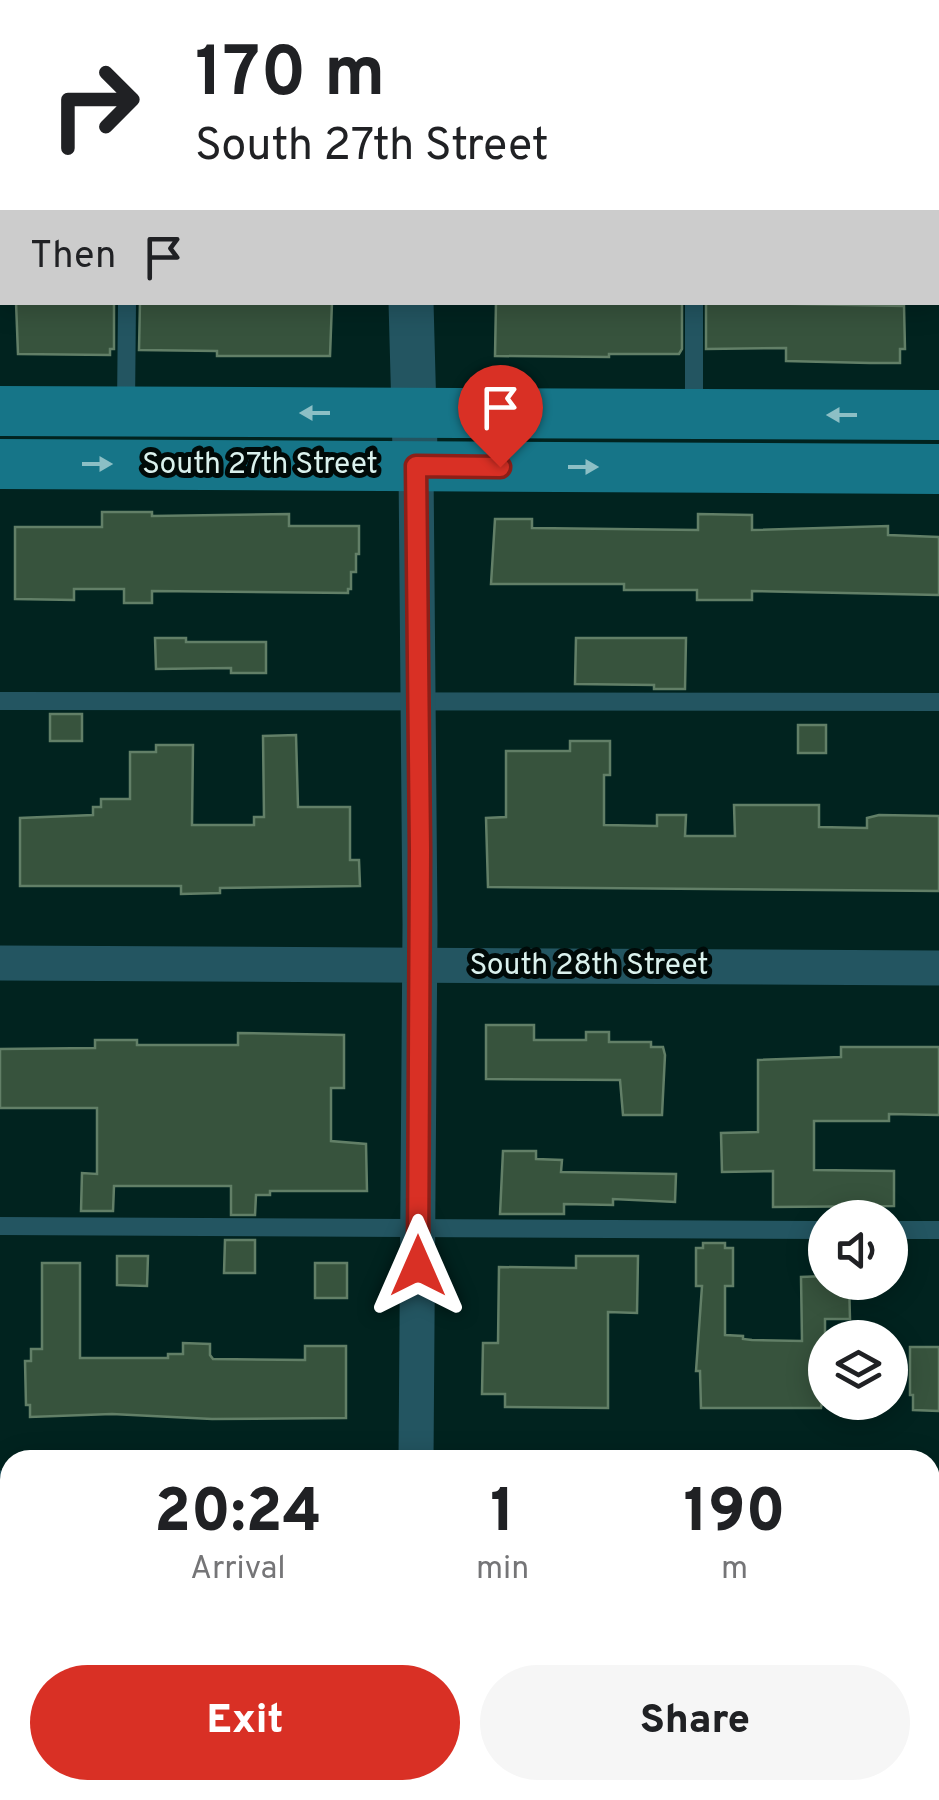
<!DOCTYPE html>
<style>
:root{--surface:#fff;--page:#f6f6f6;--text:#202124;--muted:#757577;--accent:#d93025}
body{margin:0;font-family:Overpass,sans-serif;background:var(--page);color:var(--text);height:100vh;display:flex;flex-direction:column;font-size:38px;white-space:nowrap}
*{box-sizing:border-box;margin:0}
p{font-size:32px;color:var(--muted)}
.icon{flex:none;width:55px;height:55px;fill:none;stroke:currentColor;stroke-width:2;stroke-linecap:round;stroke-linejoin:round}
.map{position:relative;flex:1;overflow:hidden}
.details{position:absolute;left:0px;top:1450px;width:940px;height:350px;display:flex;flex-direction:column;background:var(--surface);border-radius:30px 30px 0 0;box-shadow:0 5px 25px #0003}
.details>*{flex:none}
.banner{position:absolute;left:0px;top:0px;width:940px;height:305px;box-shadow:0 5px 25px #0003;background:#fff;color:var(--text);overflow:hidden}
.fabs{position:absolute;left:808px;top:1200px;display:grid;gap:20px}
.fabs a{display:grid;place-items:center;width:100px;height:100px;border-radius:50%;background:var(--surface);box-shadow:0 5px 25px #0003;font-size:50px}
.pin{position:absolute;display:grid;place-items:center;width:85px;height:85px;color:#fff;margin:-102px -42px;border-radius:50% 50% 50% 0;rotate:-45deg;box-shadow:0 0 10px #0007}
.pin .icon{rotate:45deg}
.me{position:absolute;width:110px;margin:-55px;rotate:0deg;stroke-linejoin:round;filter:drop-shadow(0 0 8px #0008)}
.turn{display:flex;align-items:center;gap:35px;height:210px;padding:0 30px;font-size:45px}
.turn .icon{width:130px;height:130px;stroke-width:2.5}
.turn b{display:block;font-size:70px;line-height:85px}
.then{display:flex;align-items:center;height:95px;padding:0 30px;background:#0003;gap:20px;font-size:38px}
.eta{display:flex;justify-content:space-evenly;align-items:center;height:170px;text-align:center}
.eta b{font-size:60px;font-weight:800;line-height:70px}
.cta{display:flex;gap:20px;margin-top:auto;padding:20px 30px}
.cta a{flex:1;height:115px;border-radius:60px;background:var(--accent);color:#fff;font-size:40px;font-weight:800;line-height:115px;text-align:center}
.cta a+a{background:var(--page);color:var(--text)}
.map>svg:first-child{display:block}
</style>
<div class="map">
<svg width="939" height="1800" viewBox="0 0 939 1800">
<rect width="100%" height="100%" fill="#01231f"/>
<g fill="#37533d" stroke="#627f67" stroke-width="2.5">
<polygon points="16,302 114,302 114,349 110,349 110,355 18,354"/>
<polygon points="140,302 332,302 330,356 217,356 217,351 139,350"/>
<polygon points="496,302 682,302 682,349 679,354 609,354 609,357 495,356"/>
<polygon points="706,302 904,306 905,349 900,349 900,363 870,363 786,361 786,348 706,349"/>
<polygon points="102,512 152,512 152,516 289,514 289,526 359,526 359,554 356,554 356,572 351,572 351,589 348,589 348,593 152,591 152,603 124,603 124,589 74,589 74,600 15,599 15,527 102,527"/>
<polygon points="698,514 752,515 752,530 888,526 888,535 939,537 939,595 752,591 752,600 697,600 697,590 624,590 624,584 491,584 495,519 532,519 532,528 698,530"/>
<polygon points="155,638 186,638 186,642 266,642 266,673 231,673 231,668 156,669"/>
<polygon points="576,638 686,638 685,689 654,689 654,685 575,684"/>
<rect x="50" y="714" width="32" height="27"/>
<rect x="798" y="725" width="28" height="28"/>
<polygon points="296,735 298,807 350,807 350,860 359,860 360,886 220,888 220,893 181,894 181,886 20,886 20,818 93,815 93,807 101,807 101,799 130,799 130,752 156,752 156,745 193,745 192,825 254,825 254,817 264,817 263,736"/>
<polygon points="570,741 610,741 610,775 604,775 604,825 657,826 657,815 686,815 685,836 735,836 734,805 819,805 819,827 867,828 867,818 879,815 939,816 939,891 488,887 486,818 506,817 506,751 570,751"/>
<polygon points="486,1025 534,1025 534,1040 586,1040 586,1032 609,1032 609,1042 651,1042 651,1047 663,1047 665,1055 662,1115 623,1115 620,1080 486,1079"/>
<polygon points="238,1033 344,1035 344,1088 331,1088 331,1141 366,1144 367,1191 270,1191 270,1195 256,1195 255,1215 231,1215 231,1186 114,1186 113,1211 81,1211 82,1173 97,1174 97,1108 0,1108 0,1049 95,1048 95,1040 137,1040 137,1045 238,1045"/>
<polygon points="841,1047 939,1047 939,1115 889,1114 889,1121 814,1121 814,1170 894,1171 894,1206 773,1207 773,1171 722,1172 721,1133 758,1132 758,1060 841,1057"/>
<polygon points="503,1151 536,1151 536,1159 562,1160 561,1172 676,1174 675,1202 613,1199 613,1205 564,1204 564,1214 500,1214"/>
<polygon points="225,1240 255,1240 255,1273 224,1273"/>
<polygon points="703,1243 725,1243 725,1248 733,1248 733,1286 725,1286 725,1335 743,1336 743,1339 752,1340 802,1341 801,1277 825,1276 825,1282 849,1282 850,1319 825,1319 825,1383 821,1408 701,1408 700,1371 696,1371 702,1286 696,1286 696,1248 703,1248"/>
<polygon points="117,1256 148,1256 147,1286 117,1285"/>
<polygon points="576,1256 638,1256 637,1313 608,1312 608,1408 505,1407 505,1394 482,1394 483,1343 498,1343 499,1267 576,1268"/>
<polygon points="42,1263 80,1263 80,1358 168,1358 168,1354 183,1354 183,1343 210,1344 210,1355 213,1359 305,1360 305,1346 346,1346 346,1418 212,1419 112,1414 30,1417 30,1405 26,1405 25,1361 31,1361 31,1349 42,1349"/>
<rect x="315" y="1263" width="32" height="35"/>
<polygon points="910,1347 939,1347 939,1411 913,1410 913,1395 910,1395"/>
</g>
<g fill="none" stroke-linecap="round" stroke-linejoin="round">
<g stroke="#235561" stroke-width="18">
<polyline points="129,2 129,0"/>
<polyline points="696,2 696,0"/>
<polyline points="126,407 127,302"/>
<polyline points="694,412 694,302"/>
<polyline points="0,701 939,702"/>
<polyline points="0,1226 825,1230"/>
<polyline points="890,1230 939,1230"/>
<polyline points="0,1749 10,1749"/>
<polyline points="930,1757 939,1757"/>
</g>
<g stroke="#235561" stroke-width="35">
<polyline points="416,466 420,924 416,1460"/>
<polyline points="0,963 939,968"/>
<polyline points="0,1488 10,1488"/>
<polyline points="930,1493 939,1493"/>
<polyline points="415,1800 415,1790"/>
</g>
<g stroke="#235561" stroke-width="45">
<polyline points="413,2 413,0"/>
<polyline points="411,302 415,450"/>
</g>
<g stroke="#167588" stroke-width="50">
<polyline points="0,411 939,415"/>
<polyline points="0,464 939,469"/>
</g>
</g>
<defs><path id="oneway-solid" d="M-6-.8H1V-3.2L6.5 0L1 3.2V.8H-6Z" transform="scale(2.5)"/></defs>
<g fill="#8cbfc5">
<use href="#oneway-solid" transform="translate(315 413) rotate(-180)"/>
<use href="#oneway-solid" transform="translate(842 415) rotate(-180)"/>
<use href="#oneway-solid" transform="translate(97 464)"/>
<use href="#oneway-solid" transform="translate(583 467)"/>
</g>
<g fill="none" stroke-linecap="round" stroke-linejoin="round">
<g stroke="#8d1f18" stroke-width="25">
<polyline id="route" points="418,1266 420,850 416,466 500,467"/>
</g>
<use href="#route" stroke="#d93025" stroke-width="18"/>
</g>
<g text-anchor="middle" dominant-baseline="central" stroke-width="10" stroke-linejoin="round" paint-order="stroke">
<g font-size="30" fill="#daf1ed" stroke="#000a08">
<text x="260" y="465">South 27th Street</text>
<text x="589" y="966">South 28th Street</text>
</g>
</g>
</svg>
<div class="fabs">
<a><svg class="icon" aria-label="sound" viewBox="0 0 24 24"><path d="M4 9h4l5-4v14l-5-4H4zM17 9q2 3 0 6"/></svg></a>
<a><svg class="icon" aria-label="layers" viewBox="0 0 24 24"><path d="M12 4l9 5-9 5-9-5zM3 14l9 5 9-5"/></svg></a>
</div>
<div class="pin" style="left:500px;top:467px;background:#d93025"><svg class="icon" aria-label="arrive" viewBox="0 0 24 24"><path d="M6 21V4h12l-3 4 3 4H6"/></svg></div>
<svg class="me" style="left:418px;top:1266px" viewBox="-20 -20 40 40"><path d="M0-17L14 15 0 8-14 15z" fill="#d93025" stroke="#fff" stroke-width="4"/></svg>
<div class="banner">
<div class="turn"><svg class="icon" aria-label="right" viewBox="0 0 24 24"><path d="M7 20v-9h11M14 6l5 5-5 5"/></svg><div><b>170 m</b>South 27th Street</div></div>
<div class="then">Then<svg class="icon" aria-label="arrive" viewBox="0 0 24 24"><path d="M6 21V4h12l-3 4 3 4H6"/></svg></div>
</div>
<section class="details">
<div class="eta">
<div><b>20:24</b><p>Arrival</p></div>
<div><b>1</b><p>min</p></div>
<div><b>190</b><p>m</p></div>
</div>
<div class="cta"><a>Exit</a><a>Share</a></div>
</section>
</div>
